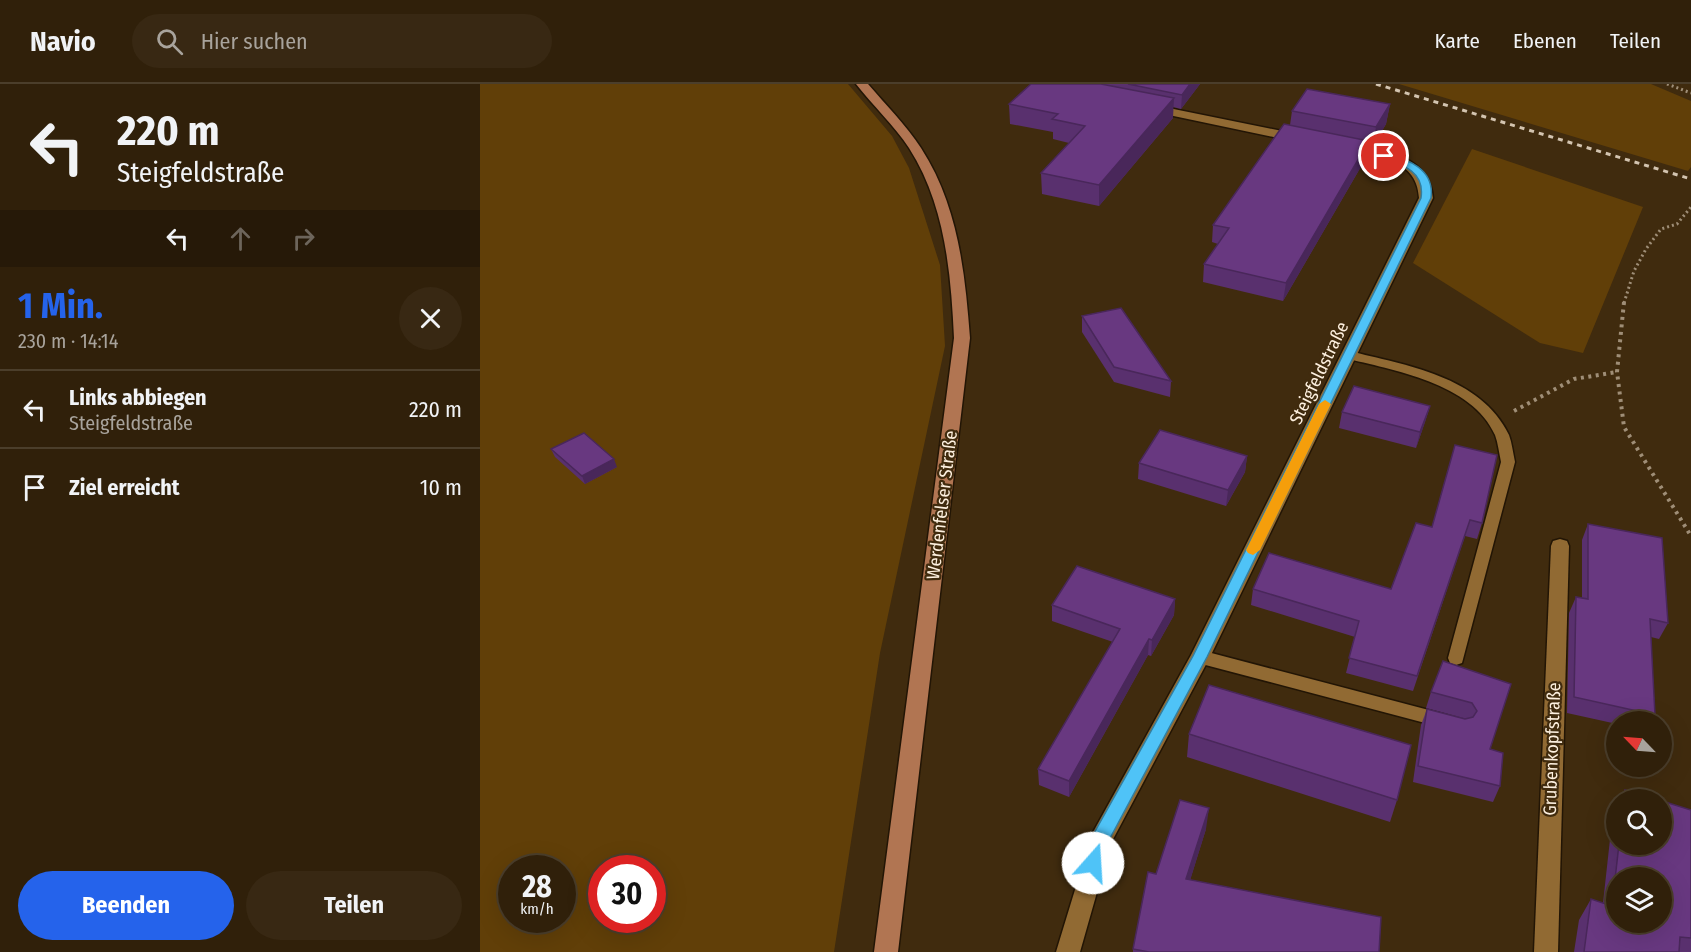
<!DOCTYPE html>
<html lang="de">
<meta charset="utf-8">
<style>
:root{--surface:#30200a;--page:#382813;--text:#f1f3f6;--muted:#a8a39c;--line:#4b3e2b;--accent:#2563eb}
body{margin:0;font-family:"Fira Sans Condensed",sans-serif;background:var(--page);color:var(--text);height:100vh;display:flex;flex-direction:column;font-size:22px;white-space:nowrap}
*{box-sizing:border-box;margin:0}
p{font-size:20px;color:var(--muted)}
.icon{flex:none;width:33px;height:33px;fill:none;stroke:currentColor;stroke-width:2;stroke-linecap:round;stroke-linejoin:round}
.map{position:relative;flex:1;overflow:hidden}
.sheet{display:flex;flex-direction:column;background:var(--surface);width:480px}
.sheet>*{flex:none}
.guide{background:#30200a;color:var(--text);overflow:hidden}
.needle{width:39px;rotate:295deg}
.tools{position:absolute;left:1126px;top:627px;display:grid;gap:12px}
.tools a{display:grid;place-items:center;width:66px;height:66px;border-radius:50%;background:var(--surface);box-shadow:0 6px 24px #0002,0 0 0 2px var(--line);font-size:30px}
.speed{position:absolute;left:18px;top:771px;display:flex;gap:12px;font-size:30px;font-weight:700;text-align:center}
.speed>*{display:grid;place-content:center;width:78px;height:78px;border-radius:50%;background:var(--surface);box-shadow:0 6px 24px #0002,0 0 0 2px var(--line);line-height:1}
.speed small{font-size:15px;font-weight:400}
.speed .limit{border:9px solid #d22;background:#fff;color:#111}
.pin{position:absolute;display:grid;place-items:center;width:51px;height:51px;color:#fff;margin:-26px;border:3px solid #fff;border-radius:50%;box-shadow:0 2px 6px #0007}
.me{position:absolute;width:66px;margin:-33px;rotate:19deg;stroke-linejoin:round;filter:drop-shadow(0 0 4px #0008)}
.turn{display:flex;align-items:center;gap:21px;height:126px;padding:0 18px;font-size:27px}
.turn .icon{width:78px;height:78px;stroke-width:2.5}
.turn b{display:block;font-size:42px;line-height:51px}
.lanes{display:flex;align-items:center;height:57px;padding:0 18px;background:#0003;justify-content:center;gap:30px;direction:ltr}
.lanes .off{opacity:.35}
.round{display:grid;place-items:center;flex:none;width:63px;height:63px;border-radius:32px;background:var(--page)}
.overview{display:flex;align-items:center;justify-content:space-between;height:102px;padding:0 18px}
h1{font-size:36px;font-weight:700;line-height:45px;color:var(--accent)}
.action{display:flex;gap:12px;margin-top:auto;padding:12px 18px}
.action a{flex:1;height:69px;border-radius:36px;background:var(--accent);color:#fff;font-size:24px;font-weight:700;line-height:69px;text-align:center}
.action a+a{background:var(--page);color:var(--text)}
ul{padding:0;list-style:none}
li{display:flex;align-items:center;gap:18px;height:78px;padding:0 18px;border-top:2px solid var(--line)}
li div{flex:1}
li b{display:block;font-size:22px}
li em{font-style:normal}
header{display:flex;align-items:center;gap:36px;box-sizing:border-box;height:84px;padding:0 30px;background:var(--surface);border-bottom:2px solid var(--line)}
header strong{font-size:28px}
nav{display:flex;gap:33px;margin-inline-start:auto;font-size:21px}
.search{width:420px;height:54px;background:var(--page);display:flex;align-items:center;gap:15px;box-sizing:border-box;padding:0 21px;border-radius:33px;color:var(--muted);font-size:22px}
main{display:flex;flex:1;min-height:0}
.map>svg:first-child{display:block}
</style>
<header>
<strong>Navio</strong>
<div class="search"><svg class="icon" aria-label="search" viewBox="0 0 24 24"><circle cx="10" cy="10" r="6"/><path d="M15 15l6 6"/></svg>Hier suchen</div>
<nav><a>Karte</a><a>Ebenen</a><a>Teilen</a></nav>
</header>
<main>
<section class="sheet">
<div class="guide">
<div class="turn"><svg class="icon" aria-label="left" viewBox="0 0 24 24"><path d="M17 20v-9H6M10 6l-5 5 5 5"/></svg><div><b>220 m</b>Steigfeldstraße</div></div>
<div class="lanes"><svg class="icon" aria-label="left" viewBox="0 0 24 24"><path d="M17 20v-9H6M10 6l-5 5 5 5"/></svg><svg class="icon off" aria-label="ahead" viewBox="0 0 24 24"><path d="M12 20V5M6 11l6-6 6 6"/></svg><svg class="icon off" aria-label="right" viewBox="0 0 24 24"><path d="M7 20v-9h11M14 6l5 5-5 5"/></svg></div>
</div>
<div class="overview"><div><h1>1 Min.</h1><p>230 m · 14:14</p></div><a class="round"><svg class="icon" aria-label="close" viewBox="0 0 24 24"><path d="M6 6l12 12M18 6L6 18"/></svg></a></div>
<ul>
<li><svg class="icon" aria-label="left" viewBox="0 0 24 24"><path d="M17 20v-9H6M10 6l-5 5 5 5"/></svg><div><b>Links abbiegen</b><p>Steigfeldstraße</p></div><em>220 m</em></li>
<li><svg class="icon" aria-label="arrive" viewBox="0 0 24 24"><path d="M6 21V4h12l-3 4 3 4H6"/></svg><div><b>Ziel erreicht</b></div><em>10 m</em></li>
</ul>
<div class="action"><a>Beenden</a><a>Teilen</a></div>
</section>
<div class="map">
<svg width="1211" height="868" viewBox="0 0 1211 868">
<rect width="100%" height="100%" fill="#402b0e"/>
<g fill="#613f08" fill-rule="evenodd">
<path d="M0 0H368L412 52 429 84 460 181 465 262 400 569 354 868H0ZM32 784H82V836H32ZM122 784H172V836H122Z"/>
<polygon points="919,0 1171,0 1211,17 1211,83 1208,87"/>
<polygon points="992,65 1163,123 1103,269 1060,259 933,179"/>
</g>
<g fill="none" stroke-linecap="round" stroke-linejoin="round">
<g stroke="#221505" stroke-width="3">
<g id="lane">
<path d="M869 267C925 281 1001 292 1029 351 1032 359 1033 369 1035 378L982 579 976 581 970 579 968 574 1021 378C1019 369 1018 359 1015 351 992 299 913 286 864 274L863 271 864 268Z"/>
<polygon points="720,566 964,630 970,632 973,637 970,642 964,644 714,578 712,573 714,568"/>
</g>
</g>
<g stroke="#221505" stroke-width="3">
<g id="street">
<polygon points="669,20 822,51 828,55 822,59 665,26 663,24"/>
<path d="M863 59C899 66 949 69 953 114L730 573 631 759 600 868H576L612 750 711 571 939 114C937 71 891 74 859 66V60Z"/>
<polygon points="1080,455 1087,457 1089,462 1078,868 1054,868 1071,462 1073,457"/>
</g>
</g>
<g stroke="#221505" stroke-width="3">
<path id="secondary" d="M376 0H388C406 21 426 41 441 64 478 121 485 188 490 254L418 868H394L474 254C471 189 465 120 429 64 414 41 393 22 376 0Z"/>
</g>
<g stroke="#9f8e77" stroke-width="3" stroke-dasharray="2 3" stroke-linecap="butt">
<polyline points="1187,0 1211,9"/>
<polyline points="1144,219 1154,187 1166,165 1181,145 1197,140 1211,123"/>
</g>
<g stroke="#9f8e77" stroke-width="4" stroke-dasharray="3 4.5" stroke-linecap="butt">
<polyline points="1144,218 1137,288 1144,343 1211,452"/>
<polyline points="1034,327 1094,295 1137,288"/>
</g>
<use href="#lane" fill="#916a33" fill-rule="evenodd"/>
<use href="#street" fill="#916a33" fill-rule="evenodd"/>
<use href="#secondary" fill="#b17552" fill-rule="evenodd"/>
<polyline stroke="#d3c4b0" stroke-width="3" stroke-dasharray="5 5" stroke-linecap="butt" points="896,0 1211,95"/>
</g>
<g fill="#59306e">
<polygon points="551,0 720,0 701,25 693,23 693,34 619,122 562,110 561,89 589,59 573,55 573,48 530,40 529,20"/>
<polygon points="910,20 906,40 892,64 888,63 886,74 803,217 723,198 724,180 738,160 732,158 733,141 810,41 812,27"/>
<polygon points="602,232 691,297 690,313 634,298 602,248"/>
<polygon points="950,322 945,338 936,364 859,344 862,328"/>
<polygon points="975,361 1002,439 997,455 985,452 933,607 866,589 875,553 771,521 773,505 911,505 952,443"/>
<polygon points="71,365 137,383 105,400 75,373"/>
<polygon points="767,372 765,388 746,422 658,395 659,379"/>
<polygon points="1108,440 1188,539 1179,555 1171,553 1175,631 1172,638 1137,638 1137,640 1087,629 1089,529 1096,513 1102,514 1102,456"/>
<polygon points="695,515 694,531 671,572 668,571 589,713 559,701 558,685 633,558 572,537 572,521"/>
<polygon points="1031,600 1010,665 1020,702 1013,718 933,698 941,641 947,625 987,635 946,624 951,608"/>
<polygon points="709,650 917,716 910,738 707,673"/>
<polygon points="1145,706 1177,716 1140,716"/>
<polygon points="1137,721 1137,760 1182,760 1211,726 1211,868 1094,868 1099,836 1111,815 1123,819 1133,728"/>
<polygon points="726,745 710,796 899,868 653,868 653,865 676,790"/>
</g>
<g fill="#49275a">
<polygon points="710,0 720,0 701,25 702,11"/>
<polygon points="694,14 693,34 619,122 619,101"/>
<polygon points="910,20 906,40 892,64 896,43"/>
<polygon points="889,57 886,74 803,217 806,199"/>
<polygon points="950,322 945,338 936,364 940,348"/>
<polygon points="767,372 765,388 746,422 748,406"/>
<polygon points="134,375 137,383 105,400 102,392"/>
<polygon points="695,515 694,531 671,572 672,556"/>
<polygon points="669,555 668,571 589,713 589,697"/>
<polygon points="729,724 726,745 704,816 706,795"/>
</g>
<g fill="#683880" stroke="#49275a" stroke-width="1.5" fill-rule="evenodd">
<polygon points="551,0 621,0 694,14 619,101 561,89 605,42 572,35 578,30 529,20"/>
<polygon points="648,0 710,0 702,11"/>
<polygon points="827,5 910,20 896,43 812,27"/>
<polygon points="804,40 889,57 806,199 724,180 749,144 733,141"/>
<polygon points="641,224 691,297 634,283 602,232"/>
<polygon points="874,302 950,322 940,348 862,328"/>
<polygon points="680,346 767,372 748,406 659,379"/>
<polygon points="104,349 134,375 102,392 71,365"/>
<polygon points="975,361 1017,371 1002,439 990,436 937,592 869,574 879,537 773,505 789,469 911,505 936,439 952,443"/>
<polygon points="1108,440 1182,454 1188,539 1170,535 1175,631 1094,613 1096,513 1108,515"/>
<polygon points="597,482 695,515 672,556 669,555 589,697 558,685 640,545 572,521"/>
<polygon points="963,577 1031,600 1010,665 1023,669 1020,702 938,682 947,625 985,635 993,633 997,627 992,619 951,608"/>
<polygon points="729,601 931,661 917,716 709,650"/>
<polygon points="1145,706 1177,716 1144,716"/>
<polygon points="700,716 729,724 706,795 901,833 899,868 669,868 653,865 668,788 676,790"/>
<path d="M1182 717 1211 726V854L1200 853 1199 868H1104L1111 815 1132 822 1139 760H1182ZM1137 794H1182V838H1137Z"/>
</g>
<path fill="#4fc3f7" stroke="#337fa1" stroke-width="1.5" d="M904 69C928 75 955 85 951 114L727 573 628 758 619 785 613 787 607 785 604 779 613 751 713 572 941 114C945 87 923 81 901 74V70Z"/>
<polygon fill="#f59e0b" points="845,316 851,320 780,466 773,471 768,469 766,466 839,320"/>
<g text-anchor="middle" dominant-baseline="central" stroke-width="4.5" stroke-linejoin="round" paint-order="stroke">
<g font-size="18" fill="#fdf0df" stroke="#402b0e">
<text transform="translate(839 289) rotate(-64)">Steigfeldstraße</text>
<text transform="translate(462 421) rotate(-83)">Werdenfelser Straße</text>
<text transform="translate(1072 665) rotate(-88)">Grubenkopfstraße</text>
</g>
</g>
</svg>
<div class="tools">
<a><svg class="needle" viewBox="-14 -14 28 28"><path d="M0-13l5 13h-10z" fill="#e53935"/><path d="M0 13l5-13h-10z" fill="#a8a39c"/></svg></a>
<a><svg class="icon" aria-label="search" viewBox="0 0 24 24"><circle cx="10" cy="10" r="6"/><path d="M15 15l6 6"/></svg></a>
<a><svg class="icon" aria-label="layers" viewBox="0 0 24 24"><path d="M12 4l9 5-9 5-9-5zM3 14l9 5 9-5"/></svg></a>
</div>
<div class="speed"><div>28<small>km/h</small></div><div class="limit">30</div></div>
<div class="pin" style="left:904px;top:72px;background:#d93025"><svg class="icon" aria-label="arrive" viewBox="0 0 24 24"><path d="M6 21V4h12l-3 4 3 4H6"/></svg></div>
<svg class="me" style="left:613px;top:779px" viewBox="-20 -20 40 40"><circle r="19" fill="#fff"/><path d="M0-13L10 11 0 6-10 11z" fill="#4fc3f7"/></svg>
</div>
</main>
